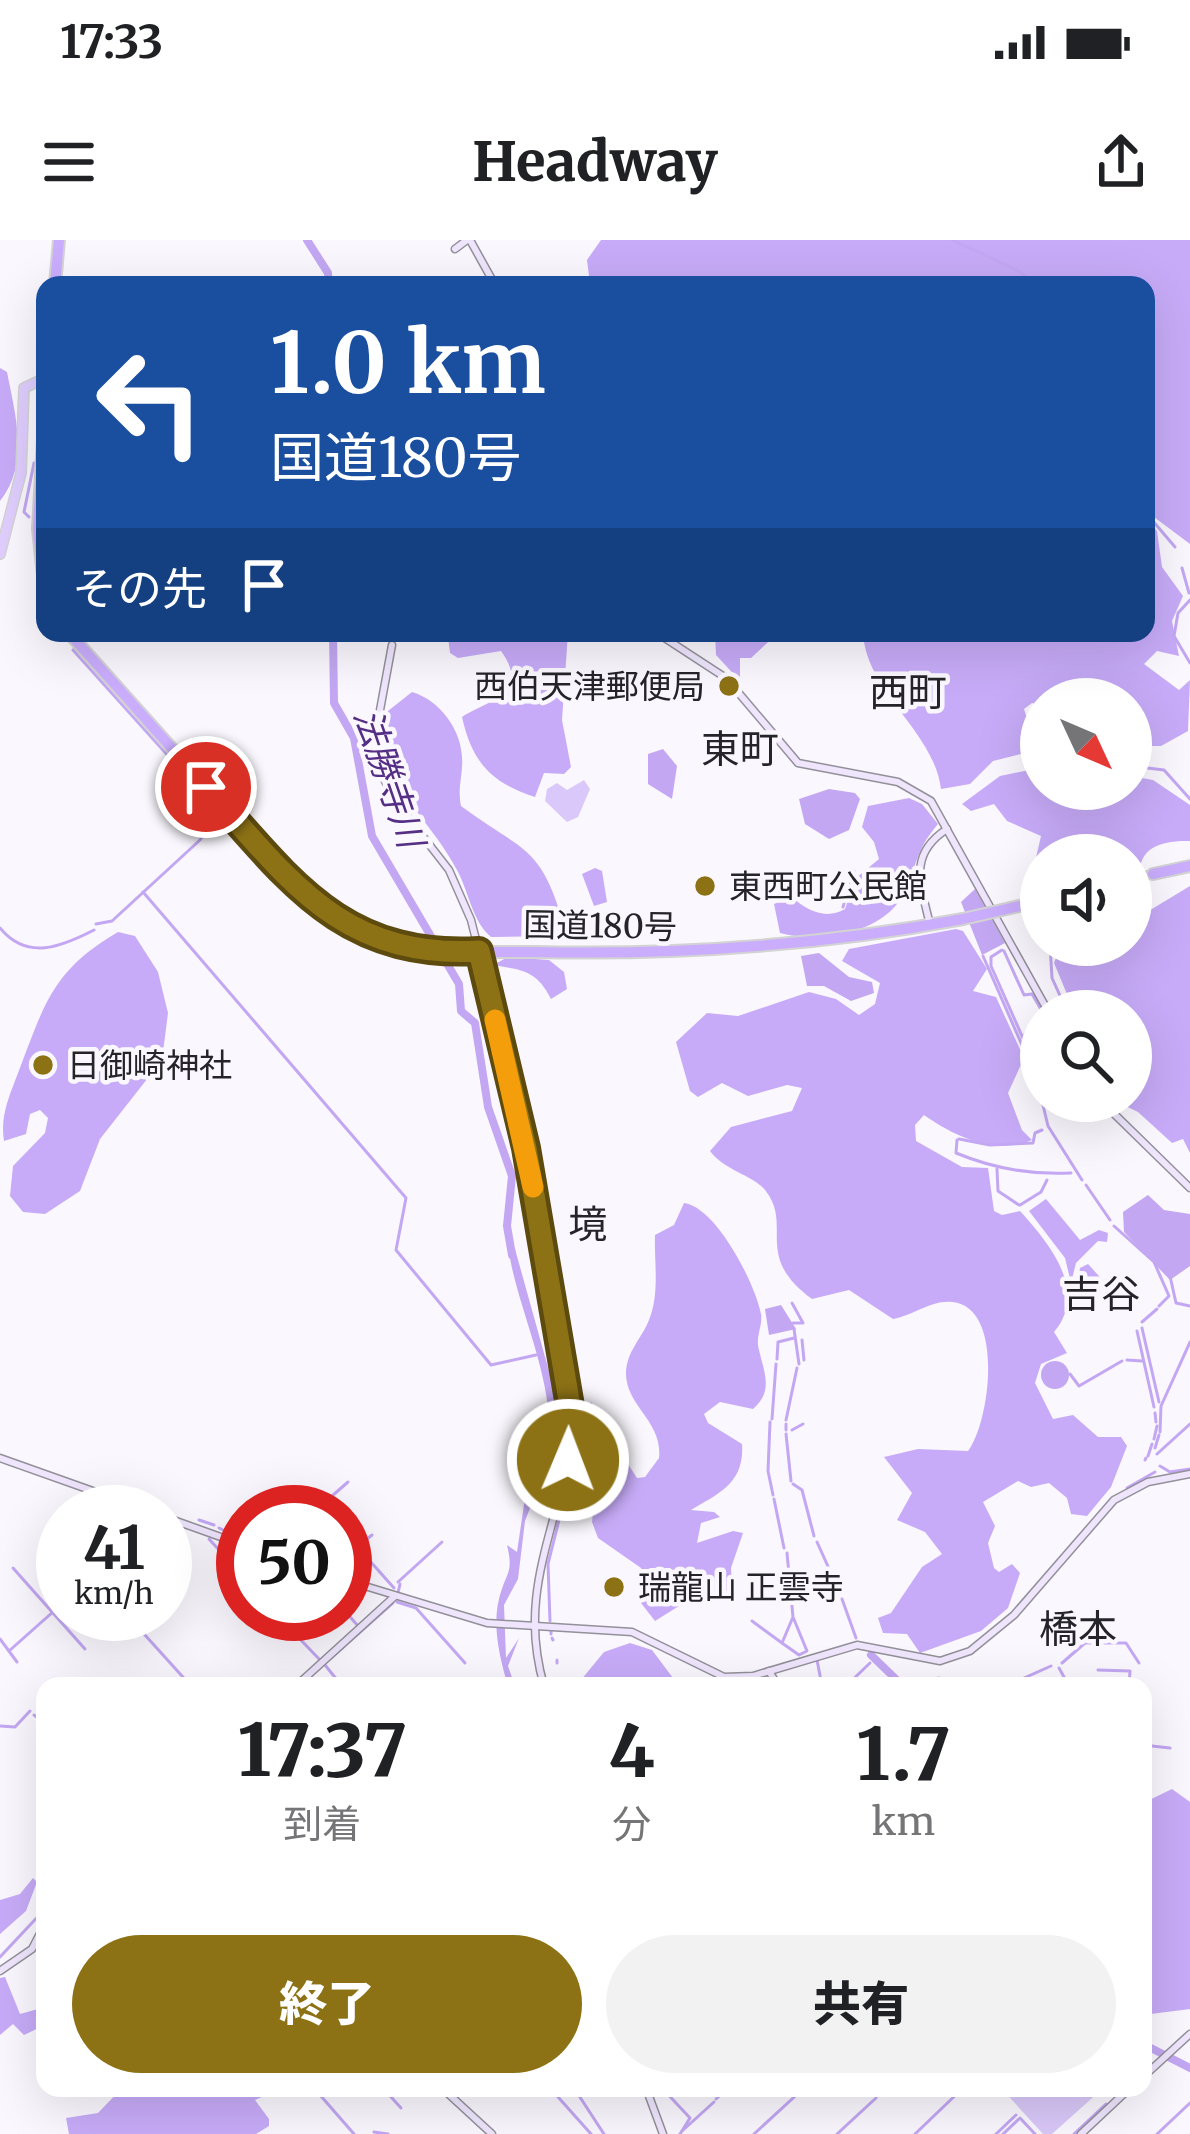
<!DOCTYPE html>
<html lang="ja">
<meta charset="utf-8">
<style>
:root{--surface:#fff;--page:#f2f2f2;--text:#202124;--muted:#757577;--accent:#8d7215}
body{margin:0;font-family:Merriweather,"Noto Sans JP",serif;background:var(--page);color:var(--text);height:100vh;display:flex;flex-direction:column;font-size:45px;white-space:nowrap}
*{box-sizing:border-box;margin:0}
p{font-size:39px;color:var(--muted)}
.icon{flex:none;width:66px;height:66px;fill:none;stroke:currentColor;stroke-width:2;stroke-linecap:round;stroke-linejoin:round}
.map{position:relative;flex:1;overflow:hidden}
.panel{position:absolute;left:36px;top:1437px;width:1116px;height:420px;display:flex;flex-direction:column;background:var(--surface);border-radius:24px;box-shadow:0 12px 48px #0002}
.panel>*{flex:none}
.hud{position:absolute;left:36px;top:36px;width:1119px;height:366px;border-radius:24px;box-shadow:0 12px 48px #0002;background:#1a4fa0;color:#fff;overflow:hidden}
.needle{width:78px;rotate:134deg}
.tools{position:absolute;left:1020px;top:438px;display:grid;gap:24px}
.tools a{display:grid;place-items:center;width:132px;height:132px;border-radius:50%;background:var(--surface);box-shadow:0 12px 48px #0002;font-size:60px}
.speed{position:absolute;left:36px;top:1245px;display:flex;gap:24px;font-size:60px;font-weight:700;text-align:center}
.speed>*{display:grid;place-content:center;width:156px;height:156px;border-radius:50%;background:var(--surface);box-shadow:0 12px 48px #0002;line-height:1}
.speed small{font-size:30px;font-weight:400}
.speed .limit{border:18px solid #d22;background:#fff;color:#111}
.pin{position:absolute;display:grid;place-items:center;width:102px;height:102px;color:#fff;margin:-51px;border:6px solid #fff;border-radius:50%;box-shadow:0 3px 12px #0007}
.me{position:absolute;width:132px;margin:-66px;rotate:1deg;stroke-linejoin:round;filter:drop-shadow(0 0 9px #0008)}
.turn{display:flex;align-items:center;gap:42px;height:252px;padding:0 36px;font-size:54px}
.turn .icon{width:156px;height:156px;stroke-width:2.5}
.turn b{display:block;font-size:84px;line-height:102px}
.then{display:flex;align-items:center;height:114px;padding:0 36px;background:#0003;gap:24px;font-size:45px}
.eta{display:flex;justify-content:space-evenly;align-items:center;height:204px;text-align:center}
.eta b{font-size:72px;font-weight:800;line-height:84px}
.action{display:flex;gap:24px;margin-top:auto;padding:24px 36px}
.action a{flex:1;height:138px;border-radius:72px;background:var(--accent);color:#fff;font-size:48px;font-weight:800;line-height:138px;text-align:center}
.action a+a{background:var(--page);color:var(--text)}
.status{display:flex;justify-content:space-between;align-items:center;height:84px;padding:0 60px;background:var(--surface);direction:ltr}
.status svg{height:33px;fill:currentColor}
header{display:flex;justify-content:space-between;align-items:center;height:156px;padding:0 36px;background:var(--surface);font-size:54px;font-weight:800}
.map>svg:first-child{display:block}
</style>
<div class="status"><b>17:33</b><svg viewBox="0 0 49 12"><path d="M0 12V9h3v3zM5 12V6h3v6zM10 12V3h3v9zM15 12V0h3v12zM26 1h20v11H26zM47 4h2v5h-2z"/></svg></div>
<header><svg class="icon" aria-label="menu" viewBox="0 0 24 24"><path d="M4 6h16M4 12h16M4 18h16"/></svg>Headway<svg class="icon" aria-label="share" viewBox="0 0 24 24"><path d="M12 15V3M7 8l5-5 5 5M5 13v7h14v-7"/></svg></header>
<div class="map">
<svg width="1190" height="1894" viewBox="0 0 1190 1894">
<rect width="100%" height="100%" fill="#faf8fe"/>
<g fill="#d9c8f9">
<polygon points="584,540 590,549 578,577 567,582 545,561 547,549 557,543 567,550"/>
<polygon points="1001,1848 1098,1848 1100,1851 1052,1894 1043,1894"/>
</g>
<g fill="#c7abf8">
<polygon points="601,0 1190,0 1190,304 1146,271 1146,45 613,45 605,37 589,36 587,20"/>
<path d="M0 128 7 132C15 174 30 224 0 261Z"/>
<path d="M1148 281 1157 291 1162 327 1183 356 1172 381 1179 416 1157 411 1144 424 1179 450 1190 440 1188 491 1161 506H1131V459H1041V465L1032 463 1024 469 1034 501 1029 512 993 521 970 544 941 549C934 491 866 452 863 393H1146Z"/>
<path d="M458 393H568L562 480 571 527 564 534 544 533 535 557C491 543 472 522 462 477 485 461 533 456 501 411L458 418 450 413 448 397Z"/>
<polygon points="715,393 778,393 751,418 740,418 740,441 716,415"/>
<path d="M412 452C442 461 465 494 462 527 461 542 458 551 461 566 526 614 541 604 565 689L560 696 491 697C472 681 469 652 457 630 423 567 381 553 388 471Z"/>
<path d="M1029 530H1041V549H1131V536L1153 540 1190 565V601C1158 600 1135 609 1140 644 1142 657 1139 661 1147 672L1190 646V913L1183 899 1172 903 1138 872 1115 861H1131V771H1074L1054 723 1061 705H1131V615H1041V633L1032 635 1041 596 1007 581 994 564 971 571 962 564 1000 536Z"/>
<path d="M909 558 922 564 938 584C916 610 918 622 905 651 886 694 819 704 780 693L774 664 792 657C807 671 826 680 845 669L856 638 879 619 874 602 862 587 868 566Z"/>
<polygon points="595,628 602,631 607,662 594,666 582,634"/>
<path d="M956 689 963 691 987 729 973 751 996 757 1024 818 1008 853 1022 890 1032 900C995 916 954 896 924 875L915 885 916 901 962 927 988 928 994 971 1002 975 1020 971C1049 1003 1089 1051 1054 1092L1067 1113 1041 1124 1035 1143 1053 1179 1073 1175 1098 1197H1121L1127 1206 1111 1247 1087 1276 1071 1274 1067 1258 1049 1243 1031 1247 1018 1241 983 1262 995 1286 988 1303 994 1328 999 1332 1012 1324 1020 1333 1008 1368 981 1391 920 1413 907 1394 883 1393 878 1378 891 1373 922 1327 942 1314 925 1292 897 1280 912 1253 884 1217 918 1209 968 1211C989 1184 1004 1076 958 1063 934 1057 916 1075 893 1079L849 1050 812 1059C752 1015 794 986 765 950 753 935 725 931 710 911L731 887 792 871 802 848 787 845 748 856 722 843 698 857 690 851 676 802 707 773 738 776 809 752 836 759 859 775 875 764 880 743 842 721 849 709Z"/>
<path d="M118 692 135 696 158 732 168 773 162 820 100 899 80 951 45 974 23 972 10 956 13 926 45 893 48 878 40 870 30 874 26 894 4 901C0 876 9 857 18 833 44 766 51 731 118 692Z"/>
<path d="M508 717 549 720 564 732 567 749 551 759C536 729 520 730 493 725Z"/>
<polygon points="1046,959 1080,1000 1099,990 1108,993 1107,1002 1098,1001 1076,1023 1071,1043 1065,1018 1029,971"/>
<path d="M684 963C716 967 755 1043 761 1074 763 1086 755 1097 759 1110 764 1132 774 1151 753 1169L720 1162 704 1174 708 1183 742 1204C745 1244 717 1254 691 1270L714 1272 720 1277 701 1283 697 1303 733 1291 743 1293 731 1328 732 1347 721 1355 683 1342 679 1366 655 1381 641 1363 646 1346 641 1328 598 1298 592 1282 595 1254 577 1230 594 1203 619 1210 637 1238 645 1237 659 1218C663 1181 625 1166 626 1132 627 1111 642 1098 649 1080 660 1053 654 1022 655 995L674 985Z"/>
<polygon points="1088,1024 1108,1046 1076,1055 1080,1028"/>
<polygon points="630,1403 652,1410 679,1446 576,1446 604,1412"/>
<polygon points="1172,1549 1190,1562 1190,1769 1143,1775 1143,1563"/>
<polygon points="33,1638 37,1642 26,1671 0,1694 0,1660 20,1654"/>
<polygon points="5,1737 20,1774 45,1767 45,1785 24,1795 13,1784 0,1795 0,1738"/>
<polygon points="122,1848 181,1848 183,1857 186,1848 275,1851 255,1860 269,1879 269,1886 256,1894 69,1894 66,1878 98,1873"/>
</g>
<g fill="#c3a7f3">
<polygon points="663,509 677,526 672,559 648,544 648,514"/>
<polygon points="829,549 855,553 860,559 849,590 829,599 805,584 799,559"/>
<polygon points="975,649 1005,703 982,715 961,662"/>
<polygon points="819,713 849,737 872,742 874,753 851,761 824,746 807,746 801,716"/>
<polygon points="1148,955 1164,970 1190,974 1190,1026 1170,1040 1124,992 1123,972"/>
<path d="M515 1009 559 1167H565L560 1169 566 1170 561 1171 556 1243 530 1268 525 1281 518 1339 504 1365 506 1418 519 1398 508 1426 515 1446H508C500 1419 492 1387 499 1359 506 1331 514 1334 507 1305L517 1312 530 1224 543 1219C566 1164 516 1068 509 1011Z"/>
<polygon points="781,1065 796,1089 769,1095 765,1069"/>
<circle cx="1055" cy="1135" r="14"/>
</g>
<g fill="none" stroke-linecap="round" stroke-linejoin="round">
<g stroke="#c3a7f3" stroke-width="3">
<polyline points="952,0 1019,31 1036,45"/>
<polyline points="64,45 64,43"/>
<polyline points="1146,273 1175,307"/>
<polyline points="29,277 24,272 34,223"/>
<polyline points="1182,328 1189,353"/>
<polyline points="1190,360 1178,373 1174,396 1190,423"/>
<polyline points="92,393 73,410 180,529 207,588 200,600 112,681 96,684"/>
<polyline points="1131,526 1164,530 1190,559"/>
<polyline points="143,652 406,958 396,1010 491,1125 536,1115"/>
<polyline points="843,667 854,631"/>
<path d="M0 688C27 721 61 707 94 690"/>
<polyline points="1050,705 1052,738 1067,771"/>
<polyline points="1002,710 991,717 991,726 1037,830"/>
<polyline points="1004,711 1024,755 1032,754 1042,771"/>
<polyline points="983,716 1036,837"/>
<polyline points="1025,794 1041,785"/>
<polyline points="1041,842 1041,855"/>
<polyline points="1042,861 1048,886 1082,940"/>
<polyline points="1074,869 1083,861"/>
<polyline points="959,899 990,905 1033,903 1035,893 1042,890"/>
<path d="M957 900 956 913C992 928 1032 935 1071 933"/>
<polyline points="997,929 998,951 1019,965"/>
<polyline points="1086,945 1110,980"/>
<polyline points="1020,965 1041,952 1047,940"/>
<polyline points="1114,986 1154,1022 1169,1056 1159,1066"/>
<polyline points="1170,1036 1176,1063 1190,1066"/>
<polyline points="792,1063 803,1083 793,1083"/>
<polyline points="1142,1082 1157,1069"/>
<polyline points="1142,1088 1159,1162"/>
<polyline points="794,1089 799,1124"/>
<polyline points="1137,1091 1154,1167"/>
<polyline points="802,1100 804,1120"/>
<polyline points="777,1119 778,1102 794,1098"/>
<polyline points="1127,1120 1142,1121"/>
<polyline points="1070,1134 1079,1146 1122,1121"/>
<polyline points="1155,1173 1156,1182"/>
<polyline points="772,1179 776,1124"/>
<polyline points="786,1180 797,1128"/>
<polyline points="770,1182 768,1231 773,1255"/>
<polyline points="578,1184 580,1173 591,1164"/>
<polyline points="786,1184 786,1190"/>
<polyline points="578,1186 602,1180 604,1174"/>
<polyline points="792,1190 803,1184"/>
<polyline points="1160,1192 1161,1166 1190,1102"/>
<polyline points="786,1194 791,1241"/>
<polyline points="1154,1199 1157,1186"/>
<polyline points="1155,1208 1159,1195"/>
<polyline points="1157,1214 1190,1184"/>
<polyline points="1148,1216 1152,1204"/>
<polyline points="1145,1220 1146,1218"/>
<polyline points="1160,1226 1170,1232 1190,1229"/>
<polyline points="793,1244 802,1250 814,1296"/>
<polyline points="1127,1248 1155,1232"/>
<polyline points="566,1253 569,1245"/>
<polyline points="774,1259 784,1308"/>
<polyline points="324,1263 348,1242"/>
<polyline points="324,1269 327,1272"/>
<polyline points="314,1272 319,1266"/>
<polyline points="559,1273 563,1262"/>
<polyline points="199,1280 214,1285"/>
<polyline points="219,1288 243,1300"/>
<polyline points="54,1293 63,1303"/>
<polyline points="345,1293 394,1348"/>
<polyline points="209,1299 243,1336"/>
<polyline points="817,1302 840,1353"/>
<polyline points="361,1304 372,1295"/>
<polyline points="787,1313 793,1377 807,1411 799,1415 782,1403 793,1377"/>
<polyline points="13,1328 85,1409"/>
<polyline points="398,1342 442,1302"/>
<polyline points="398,1353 400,1344"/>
<polyline points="842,1359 856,1398"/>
<polyline points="397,1362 416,1368 465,1423"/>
<polyline points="345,1371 358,1386"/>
<polyline points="126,1374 191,1446"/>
<polyline points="276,1374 320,1420"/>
<polyline points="550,1381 548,1324 559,1280"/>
<polyline points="752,1381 782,1403"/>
<polyline points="551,1391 551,1394"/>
<polyline points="552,1398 553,1400"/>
<polyline points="0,1399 17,1422"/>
<polyline points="9,1411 63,1363"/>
<polyline points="331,1418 393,1363"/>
<polyline points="557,1420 557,1423"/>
<polyline points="817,1420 822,1446"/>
<polyline points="1062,1423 1085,1403 1126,1403 1139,1423"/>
<polyline points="325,1425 342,1446"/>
<polyline points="1059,1428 1069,1446"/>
<polyline points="1098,1430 1130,1431 1129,1446"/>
<polyline points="938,1438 990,1446"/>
<polyline points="846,1446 870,1423"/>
<polyline points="932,1446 940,1441"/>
<polyline points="1006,1446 1051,1426"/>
<polyline points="34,1475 45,1483"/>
<polyline points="0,1486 15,1487 30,1471"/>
<polyline points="1143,1505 1170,1508"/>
<polyline points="0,1717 45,1669"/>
<polyline points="314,1848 317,1851"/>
<polyline points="383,1848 401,1868"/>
<polyline points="550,1848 591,1894"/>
<polyline points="574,1848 604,1894"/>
<polyline points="662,1848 690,1878 680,1894"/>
<polyline points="320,1855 354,1894"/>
<polyline points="879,1855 886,1848"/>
<polyline points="716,1859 728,1848"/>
<polyline points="682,1891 714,1862"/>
<polyline points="374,1892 388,1894"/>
<polyline points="754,1894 804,1848"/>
<polyline points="837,1894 876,1858"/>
<polyline points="915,1894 963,1848"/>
<polyline points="996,1894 1016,1875"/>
<polyline points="1003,1894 1020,1878 1035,1894"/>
<polyline points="1074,1894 1106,1864"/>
<polyline points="1157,1894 1190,1863"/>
</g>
<g stroke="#c3a7f3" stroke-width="8">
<polyline points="307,0 328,33 329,45"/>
<polyline points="333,393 334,463 354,498 372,596 459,744 461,771 475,783 488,867 512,936 507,986 512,1015"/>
<polyline points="871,1415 903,1446"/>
<polyline points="1143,1804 1190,1828"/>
</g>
<polyline stroke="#cfced3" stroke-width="10" stroke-dasharray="10 5" stroke-linecap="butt" points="1131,639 1153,634"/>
<g stroke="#939099" stroke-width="9">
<g id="secondary">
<polyline points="470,0 495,45"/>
<polyline points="455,9 467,0"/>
<polyline points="657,393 726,438 798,523 898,542 931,561 1048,771"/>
<path d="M392 405 380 470V530L393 558 449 630 471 680 517 861 571 1172C571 1274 513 1338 544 1446"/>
<path d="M930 685C921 645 907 615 947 589"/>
<polyline points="1101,861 1190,948"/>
<polyline points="0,1218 152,1272"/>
<polyline points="165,1277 243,1305"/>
<polyline points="345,1340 487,1383 632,1392 724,1437 753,1436 857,1405 940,1421 970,1411 1014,1375 1114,1260 1148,1242 1190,1234"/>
<polyline points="769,1431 778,1446"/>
<polyline points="296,1446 395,1356"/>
<polyline points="0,1731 32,1709 45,1684"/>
<polyline points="1143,1837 1190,1794"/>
<polyline points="442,1848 492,1894"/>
<polyline points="646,1848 663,1894"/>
<polyline points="1081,1894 1130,1848"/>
</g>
</g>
<g stroke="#d3d3d4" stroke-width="12">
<polyline id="primary" points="0,314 21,233 24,148 45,138"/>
</g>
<g stroke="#d3d3d4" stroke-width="14">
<g id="highway">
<polyline points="55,45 59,0"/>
<polyline points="45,163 38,289 45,355"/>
<path d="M69 393 302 654C331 678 361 696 398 705 442 716 489 711 535 712 681 715 819 706 963 679"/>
<polyline points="1153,634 1190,626"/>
<polyline points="1002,670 1041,661"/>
</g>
</g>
<use href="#secondary" stroke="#efe6fe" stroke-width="6"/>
<use href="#primary" stroke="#dfcefe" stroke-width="9"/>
<use href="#highway" stroke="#caadfd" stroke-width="10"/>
<g stroke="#d3d3d4" stroke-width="14" stroke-linecap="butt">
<polyline id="highway-bridge" points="963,679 1002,670"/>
</g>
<use href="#highway-bridge" stroke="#caadfd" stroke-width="10"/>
</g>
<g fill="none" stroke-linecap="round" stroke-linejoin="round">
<g stroke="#5c4a0e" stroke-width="30">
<path id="route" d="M206 547C289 639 341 719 479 711L526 908 571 1172 568 1220"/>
</g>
<use href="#route" stroke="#8d7215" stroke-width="21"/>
<polyline stroke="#f59e0b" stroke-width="21" points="495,780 533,947"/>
</g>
<g fill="#8d7215" stroke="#faf8fe" stroke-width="4.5">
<circle cx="729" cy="446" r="12"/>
<circle cx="705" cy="646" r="12"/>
<circle cx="43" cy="825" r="12"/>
<circle cx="614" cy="1347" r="12"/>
</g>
<g text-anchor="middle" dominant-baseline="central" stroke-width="9" stroke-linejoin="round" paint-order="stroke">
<g font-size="33" fill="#252428" stroke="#faf8fe" text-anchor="start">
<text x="705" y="446" text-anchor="end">西伯天津郵便局</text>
<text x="729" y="646">東西町公民館</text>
<text x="67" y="825">日御崎神社</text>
<text x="638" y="1347">瑞龍山 正雲寺</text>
</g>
<g font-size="33" fill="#252428" stroke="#faf8fe">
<text transform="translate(600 686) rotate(1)">国道180号</text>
</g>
<g font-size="36" font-style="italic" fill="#552e85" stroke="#faf8fe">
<text transform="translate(389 538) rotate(71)">法勝寺川</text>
</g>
<g font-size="39" fill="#252428" stroke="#faf8fe">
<text x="908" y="452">西町</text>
<text x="740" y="509">東町</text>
<text x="588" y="984">境</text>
<text x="1101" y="1054">吉谷</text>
<text x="1078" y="1389">橋本</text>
</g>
</g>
</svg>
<div class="tools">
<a><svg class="needle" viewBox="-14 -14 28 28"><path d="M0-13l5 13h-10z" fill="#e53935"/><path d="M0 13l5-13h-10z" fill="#757577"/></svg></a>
<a><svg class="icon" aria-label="sound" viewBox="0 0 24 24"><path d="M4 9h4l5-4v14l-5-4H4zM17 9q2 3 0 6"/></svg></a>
<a><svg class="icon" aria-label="search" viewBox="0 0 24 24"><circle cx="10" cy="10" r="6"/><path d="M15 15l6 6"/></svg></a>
</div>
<div class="speed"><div>41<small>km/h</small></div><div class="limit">50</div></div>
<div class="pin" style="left:206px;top:547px;background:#d93025"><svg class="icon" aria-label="arrive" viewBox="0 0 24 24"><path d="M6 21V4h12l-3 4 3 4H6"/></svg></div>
<svg class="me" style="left:568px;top:1220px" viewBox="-20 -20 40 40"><circle r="17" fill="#8d7215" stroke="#fff" stroke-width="3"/><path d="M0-11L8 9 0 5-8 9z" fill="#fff"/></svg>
<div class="hud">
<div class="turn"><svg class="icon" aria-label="left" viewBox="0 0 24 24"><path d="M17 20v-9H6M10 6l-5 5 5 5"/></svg><div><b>1.0 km</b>国道180号</div></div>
<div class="then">その先<svg class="icon" aria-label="arrive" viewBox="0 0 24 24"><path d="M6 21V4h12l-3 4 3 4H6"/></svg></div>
</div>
<section class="panel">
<div class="eta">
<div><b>17:37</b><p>到着</p></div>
<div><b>4</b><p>分</p></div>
<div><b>1.7</b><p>km</p></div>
</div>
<div class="action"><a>終了</a><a>共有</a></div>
</section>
</div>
